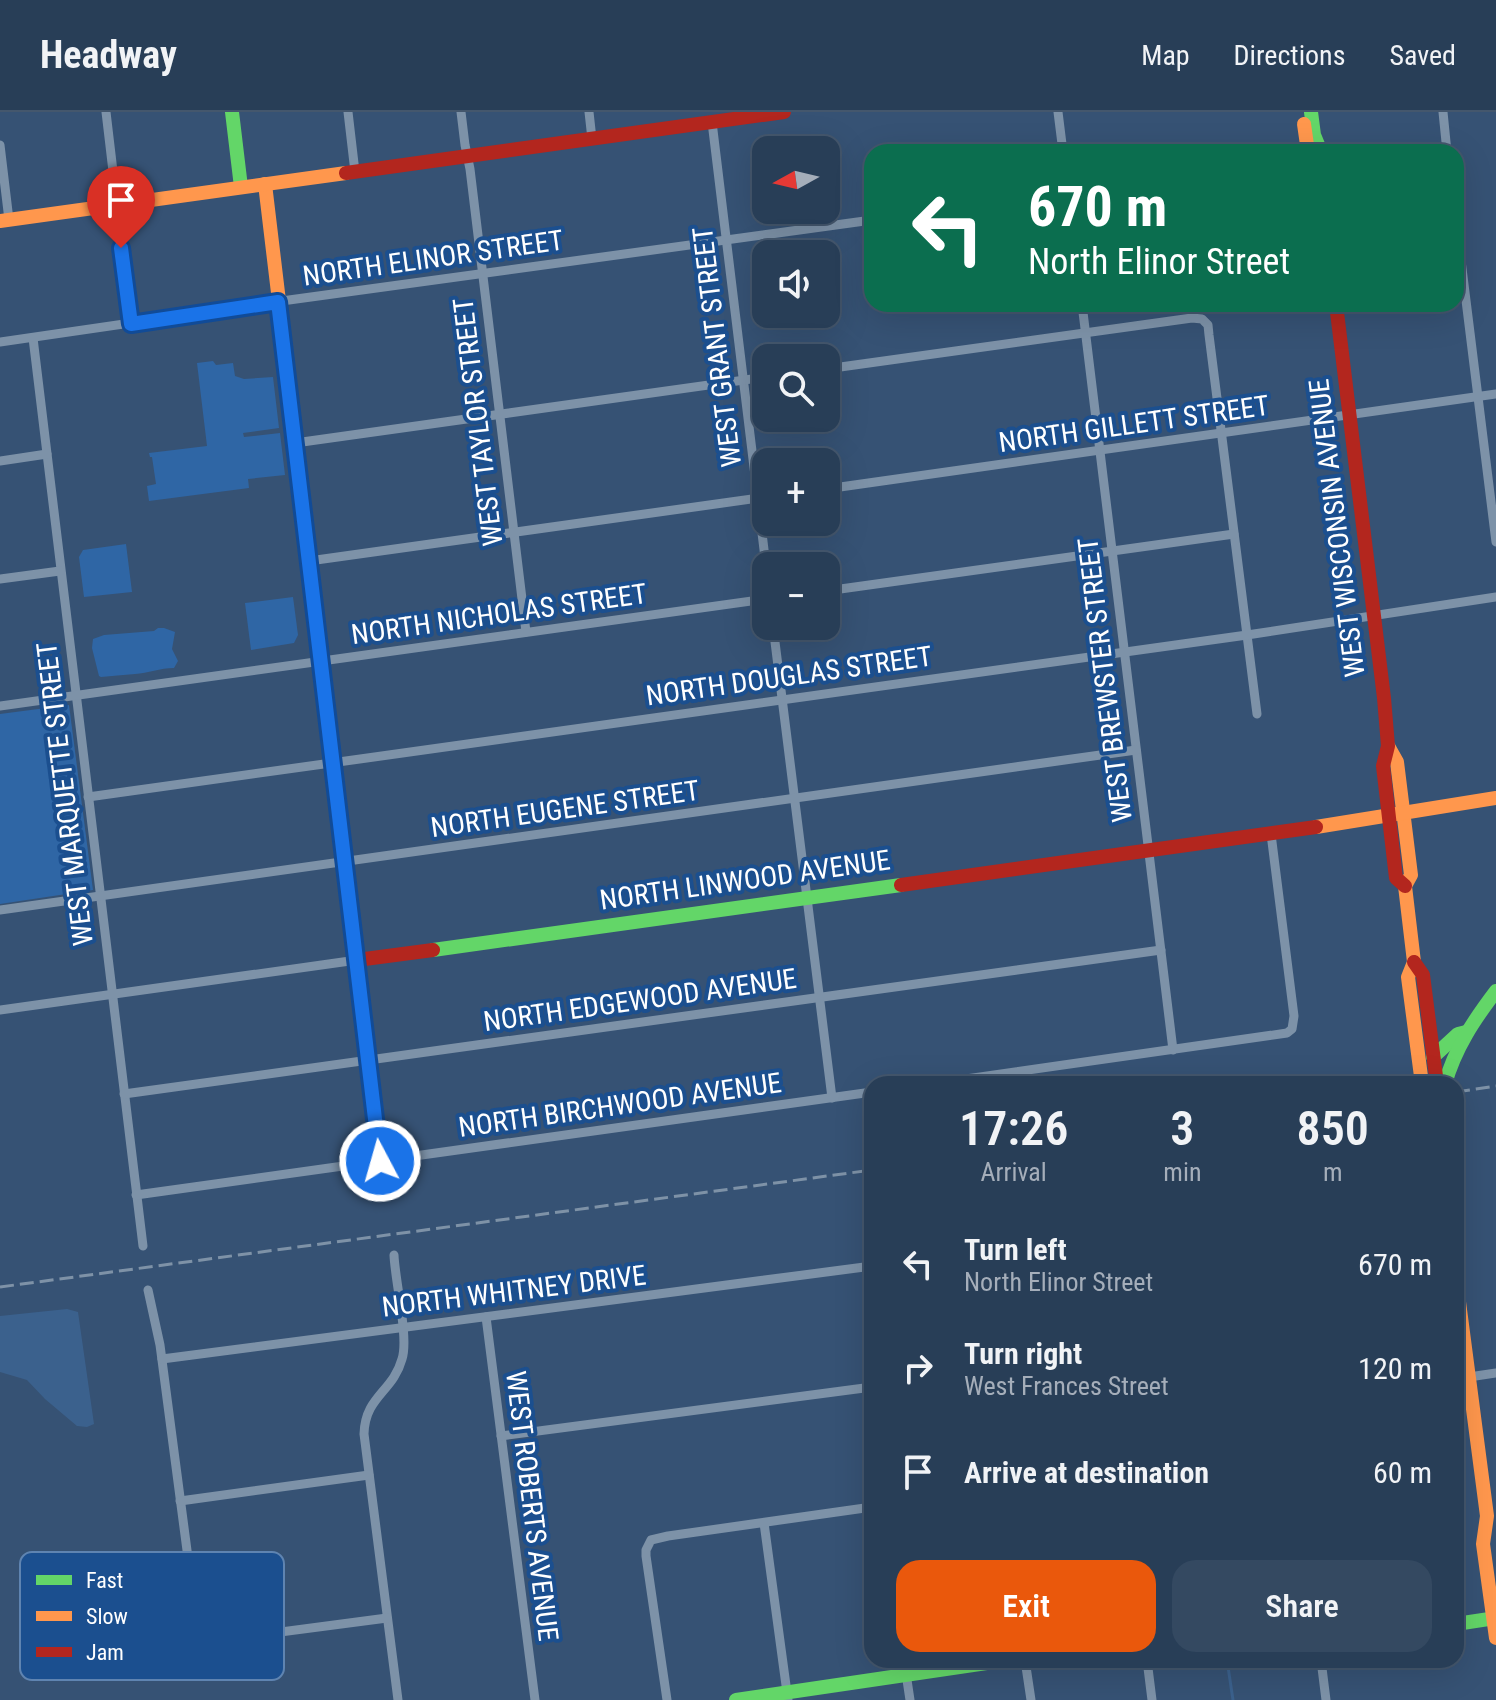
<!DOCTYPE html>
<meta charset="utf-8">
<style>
:root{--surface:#283e57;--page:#344961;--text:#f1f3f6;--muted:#a5aeba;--line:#44576d;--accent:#ea580c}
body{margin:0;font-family:"Roboto Condensed",sans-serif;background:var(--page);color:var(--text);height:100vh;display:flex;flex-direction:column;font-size:30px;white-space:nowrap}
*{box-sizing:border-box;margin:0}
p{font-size:26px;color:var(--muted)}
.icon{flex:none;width:44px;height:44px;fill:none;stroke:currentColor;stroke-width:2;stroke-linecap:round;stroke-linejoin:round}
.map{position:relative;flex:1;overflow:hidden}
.drawer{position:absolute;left:864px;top:964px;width:600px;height:592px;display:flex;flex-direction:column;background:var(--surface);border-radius:24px;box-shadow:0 8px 32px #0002,0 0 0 2px var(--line)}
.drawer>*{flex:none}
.banner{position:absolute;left:864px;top:32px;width:600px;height:168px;border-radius:24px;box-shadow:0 8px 32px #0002,0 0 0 2px var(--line);background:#0b6e4f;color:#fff;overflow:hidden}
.needle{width:52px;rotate:262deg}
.tools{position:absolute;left:752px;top:24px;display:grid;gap:16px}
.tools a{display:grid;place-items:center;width:88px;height:88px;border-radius:16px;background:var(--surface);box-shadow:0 8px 32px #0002,0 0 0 2px var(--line);font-size:40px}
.pin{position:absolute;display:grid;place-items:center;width:68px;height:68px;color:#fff;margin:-82px -34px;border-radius:50% 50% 50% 0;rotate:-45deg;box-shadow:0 0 8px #0007}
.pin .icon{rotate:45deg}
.me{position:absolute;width:88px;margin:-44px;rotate:354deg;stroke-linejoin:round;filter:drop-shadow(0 0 6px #0008)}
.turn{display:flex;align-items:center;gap:28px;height:168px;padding:0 32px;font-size:36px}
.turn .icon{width:104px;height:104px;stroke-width:2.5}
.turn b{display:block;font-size:56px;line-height:68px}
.eta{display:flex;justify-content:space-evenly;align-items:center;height:136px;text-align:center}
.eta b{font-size:48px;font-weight:600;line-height:56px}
.button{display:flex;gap:16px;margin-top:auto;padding:16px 32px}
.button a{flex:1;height:92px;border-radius:24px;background:var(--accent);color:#fff;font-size:32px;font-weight:600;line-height:92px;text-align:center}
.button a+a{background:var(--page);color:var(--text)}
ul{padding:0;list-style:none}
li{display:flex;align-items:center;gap:24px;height:104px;padding:0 32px}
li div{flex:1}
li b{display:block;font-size:30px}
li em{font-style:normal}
header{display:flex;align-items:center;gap:48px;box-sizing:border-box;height:112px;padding:0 40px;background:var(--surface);border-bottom:2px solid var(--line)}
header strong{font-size:38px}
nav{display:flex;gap:44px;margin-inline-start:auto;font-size:28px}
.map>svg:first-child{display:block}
</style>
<header>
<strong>Headway</strong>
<nav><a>Map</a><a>Directions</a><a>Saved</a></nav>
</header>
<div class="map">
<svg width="1496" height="1588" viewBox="0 0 1496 1588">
<rect width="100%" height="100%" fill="#365274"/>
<g fill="#2f66a5">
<polygon points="213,249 216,253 233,251 235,264 244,267 273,265 279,316 243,321 244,325 280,321 285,363 248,367 249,376 149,389 147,374 156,372 152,345 150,345 149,341 207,334 197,251"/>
<polygon points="126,432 132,480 84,485 79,445 83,438"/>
<polygon points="293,485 298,523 294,531 251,538 245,491"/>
<path d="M158 516H164L175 520 172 537 178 549 174 556C160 556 148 561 135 562 123 563 112 564 101 565L99 564 92 536 93 527 104 523 154 519Z"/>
<polygon points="69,593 93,778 0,792 0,602"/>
</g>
<polygon fill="#3b618d" points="67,1197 78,1200 94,1312 87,1315 77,1314 45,1287 27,1268 0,1260 0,1204"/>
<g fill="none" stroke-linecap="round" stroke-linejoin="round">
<polyline stroke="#3b618d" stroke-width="3" points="1227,1548 1233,1588"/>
<g stroke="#7d92a8" stroke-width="9">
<polyline points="106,0 131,212"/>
<polyline points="348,0 355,60"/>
<polyline points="461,0 465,33 470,57 526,520"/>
<polyline points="589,0 592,27"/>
<polyline points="1058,0 1063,40"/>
<polyline points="1443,0 1447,40"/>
<polyline points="712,10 766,454"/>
<polyline points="0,33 9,108"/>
<polyline points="1456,108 1496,430"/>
<polyline points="1082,192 1173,938"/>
<polyline points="33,226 143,1134"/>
<polyline points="0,230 289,188 872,108"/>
<polyline points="826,257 1192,206 1202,207 1208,213 1209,223 1257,602"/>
<polyline points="295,331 766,265"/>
<polyline points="0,349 47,342"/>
<polyline points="826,377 1496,282"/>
<polyline points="309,449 766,385"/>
<polyline points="0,467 60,459"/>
<polyline points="826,479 1234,422"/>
<polyline points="773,514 832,986"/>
<polyline points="0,594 766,487"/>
<polyline points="88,685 1247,523 1496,485"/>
<polyline points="0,798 1136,638"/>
<polyline points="0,898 357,848 380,1049"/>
<polyline points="931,972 1287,921 1292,917 1294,904 1271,722"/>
<polyline points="124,982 1161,838"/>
<polyline points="136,1083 872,980"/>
<path d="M394 1143C395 1169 409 1226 402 1247 393 1280 365 1284 364 1322L398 1588"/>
<polyline points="148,1178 160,1233 198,1522 202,1527 213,1529 387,1506"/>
<polyline points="486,1205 535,1588"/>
<polyline points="162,1247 872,1154"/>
<polyline points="1469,1265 1496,1261"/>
<polyline points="501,1324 872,1275"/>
<polyline points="180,1389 369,1363"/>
<polyline points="764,1411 788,1588"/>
<polyline points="904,1548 910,1588"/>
<polyline points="1025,1548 1031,1588"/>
<polyline points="1147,1548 1152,1588"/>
<polyline points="1321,1548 1326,1588"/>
<polyline points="667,1588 646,1444 646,1438 651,1428 668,1424 872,1395"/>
</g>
<g stroke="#63d668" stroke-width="14">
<polyline points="232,0 241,75"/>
<polyline points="1311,0 1314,23 1321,40"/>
<polyline points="433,838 901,773"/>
<polyline points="1433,945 1458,922 1466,920"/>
<path d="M1445 972C1455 936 1474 908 1496 879"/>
<polyline points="1456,1512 1496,1506"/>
<polyline points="736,1588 1007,1548"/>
</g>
<g stroke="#ff974d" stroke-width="14">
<polyline points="1304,12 1308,40"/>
<polyline points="265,72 317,507"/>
<polyline points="0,109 346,61"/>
<polyline points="1388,634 1397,650 1411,763 1405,774 1414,850 1408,865 1422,972"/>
<polyline points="1316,715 1496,686"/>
<polyline points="1456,1167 1487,1404 1483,1432 1496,1526"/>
</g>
<g stroke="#b3261e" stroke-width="14">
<polyline points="346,61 784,0"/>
<polyline points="1336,192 1384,586 1388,634 1383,654 1396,766 1405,774"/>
<polyline points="317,507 357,848 433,838"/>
<polyline points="901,773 1316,715"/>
<polyline points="1414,850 1423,863 1437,972"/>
</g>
<g stroke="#7e92a7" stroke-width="3" stroke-dasharray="14 6" stroke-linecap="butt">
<polyline points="1456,980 1496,974"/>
<polyline points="0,1175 872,1058"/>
</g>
</g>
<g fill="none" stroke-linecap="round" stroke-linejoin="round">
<g stroke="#114b97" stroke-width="20">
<polyline id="route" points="121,136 131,212 278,190 380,1049"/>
</g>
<use href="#route" stroke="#1a73e8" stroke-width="14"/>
</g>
<g text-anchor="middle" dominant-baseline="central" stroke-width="8" stroke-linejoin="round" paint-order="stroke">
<g font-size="28" fill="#fff" stroke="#1b4f8f">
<text transform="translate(433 146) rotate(-8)">NORTH ELINOR STREET</text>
<text transform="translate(717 235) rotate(-97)">WEST GRANT STREET</text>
<text transform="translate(478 310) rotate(-97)">WEST TAYLOR STREET</text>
<text transform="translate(1134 312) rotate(-8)">NORTH GILLETT STREET</text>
<text transform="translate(1337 416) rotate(-97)">WEST WISCONSIN AVENUE</text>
<text transform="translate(499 502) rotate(-8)">NORTH NICHOLAS STREET</text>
<text transform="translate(789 564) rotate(-8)">NORTH DOUGLAS STREET</text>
<text transform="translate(1105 568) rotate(-97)">WEST BREWSTER STREET</text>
<text transform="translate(65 682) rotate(-97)">WEST MARQUETTE STREET</text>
<text transform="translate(565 697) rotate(-8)">NORTH EUGENE STREET</text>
<text transform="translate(745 768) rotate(-8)">NORTH LINWOOD AVENUE</text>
<text transform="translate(640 888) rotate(-8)">NORTH EDGEWOOD AVENUE</text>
<text transform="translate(620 993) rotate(-8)">NORTH BIRCHWOOD AVENUE</text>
<text transform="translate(514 1179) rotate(-7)">NORTH WHITNEY DRIVE</text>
<text transform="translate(532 1394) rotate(83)">WEST ROBERTS AVENUE</text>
</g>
</g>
<rect x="20" y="1440" width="264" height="128" rx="12" fill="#1b4f8f" stroke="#5f84b1" stroke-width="2"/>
<rect x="36" y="1463" width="36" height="10" fill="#63d668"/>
<rect x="36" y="1499" width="36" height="10" fill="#ff974d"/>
<rect x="36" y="1535" width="36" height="10" fill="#b3261e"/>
<g font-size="22" fill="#fff">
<text x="86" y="1476">Fast</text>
<text x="86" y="1512">Slow</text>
<text x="86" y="1548">Jam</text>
</g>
</svg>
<div class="tools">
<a><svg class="needle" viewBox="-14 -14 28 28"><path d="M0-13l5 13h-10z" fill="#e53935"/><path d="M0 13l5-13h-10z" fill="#a5aeba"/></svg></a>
<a><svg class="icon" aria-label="sound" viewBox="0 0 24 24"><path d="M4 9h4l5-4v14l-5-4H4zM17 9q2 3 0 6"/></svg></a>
<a><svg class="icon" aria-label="search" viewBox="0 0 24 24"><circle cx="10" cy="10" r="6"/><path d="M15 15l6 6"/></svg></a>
<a>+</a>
<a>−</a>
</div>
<div class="pin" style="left:121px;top:136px;background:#d93025"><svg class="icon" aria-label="arrive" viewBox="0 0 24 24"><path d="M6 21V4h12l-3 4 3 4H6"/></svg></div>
<svg class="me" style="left:380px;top:1049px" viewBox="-20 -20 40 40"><circle r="17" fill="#1a73e8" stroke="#fff" stroke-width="3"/><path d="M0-11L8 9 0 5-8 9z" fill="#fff"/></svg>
<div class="banner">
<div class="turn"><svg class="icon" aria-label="left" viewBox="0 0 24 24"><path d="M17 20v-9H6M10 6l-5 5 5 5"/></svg><div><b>670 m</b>North Elinor Street</div></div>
</div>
<section class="drawer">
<div class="eta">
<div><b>17:26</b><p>Arrival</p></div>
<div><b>3</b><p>min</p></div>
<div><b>850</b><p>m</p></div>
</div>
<ul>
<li><svg class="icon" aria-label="left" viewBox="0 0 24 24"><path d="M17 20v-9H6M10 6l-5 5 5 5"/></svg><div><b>Turn left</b><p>North Elinor Street</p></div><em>670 m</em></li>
<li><svg class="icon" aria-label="right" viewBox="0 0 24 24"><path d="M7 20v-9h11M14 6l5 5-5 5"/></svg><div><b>Turn right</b><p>West Frances Street</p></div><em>120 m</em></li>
<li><svg class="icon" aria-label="arrive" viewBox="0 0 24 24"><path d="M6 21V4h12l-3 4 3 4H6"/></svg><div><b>Arrive at destination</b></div><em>60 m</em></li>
</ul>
<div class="button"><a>Exit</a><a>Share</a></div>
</section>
</div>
